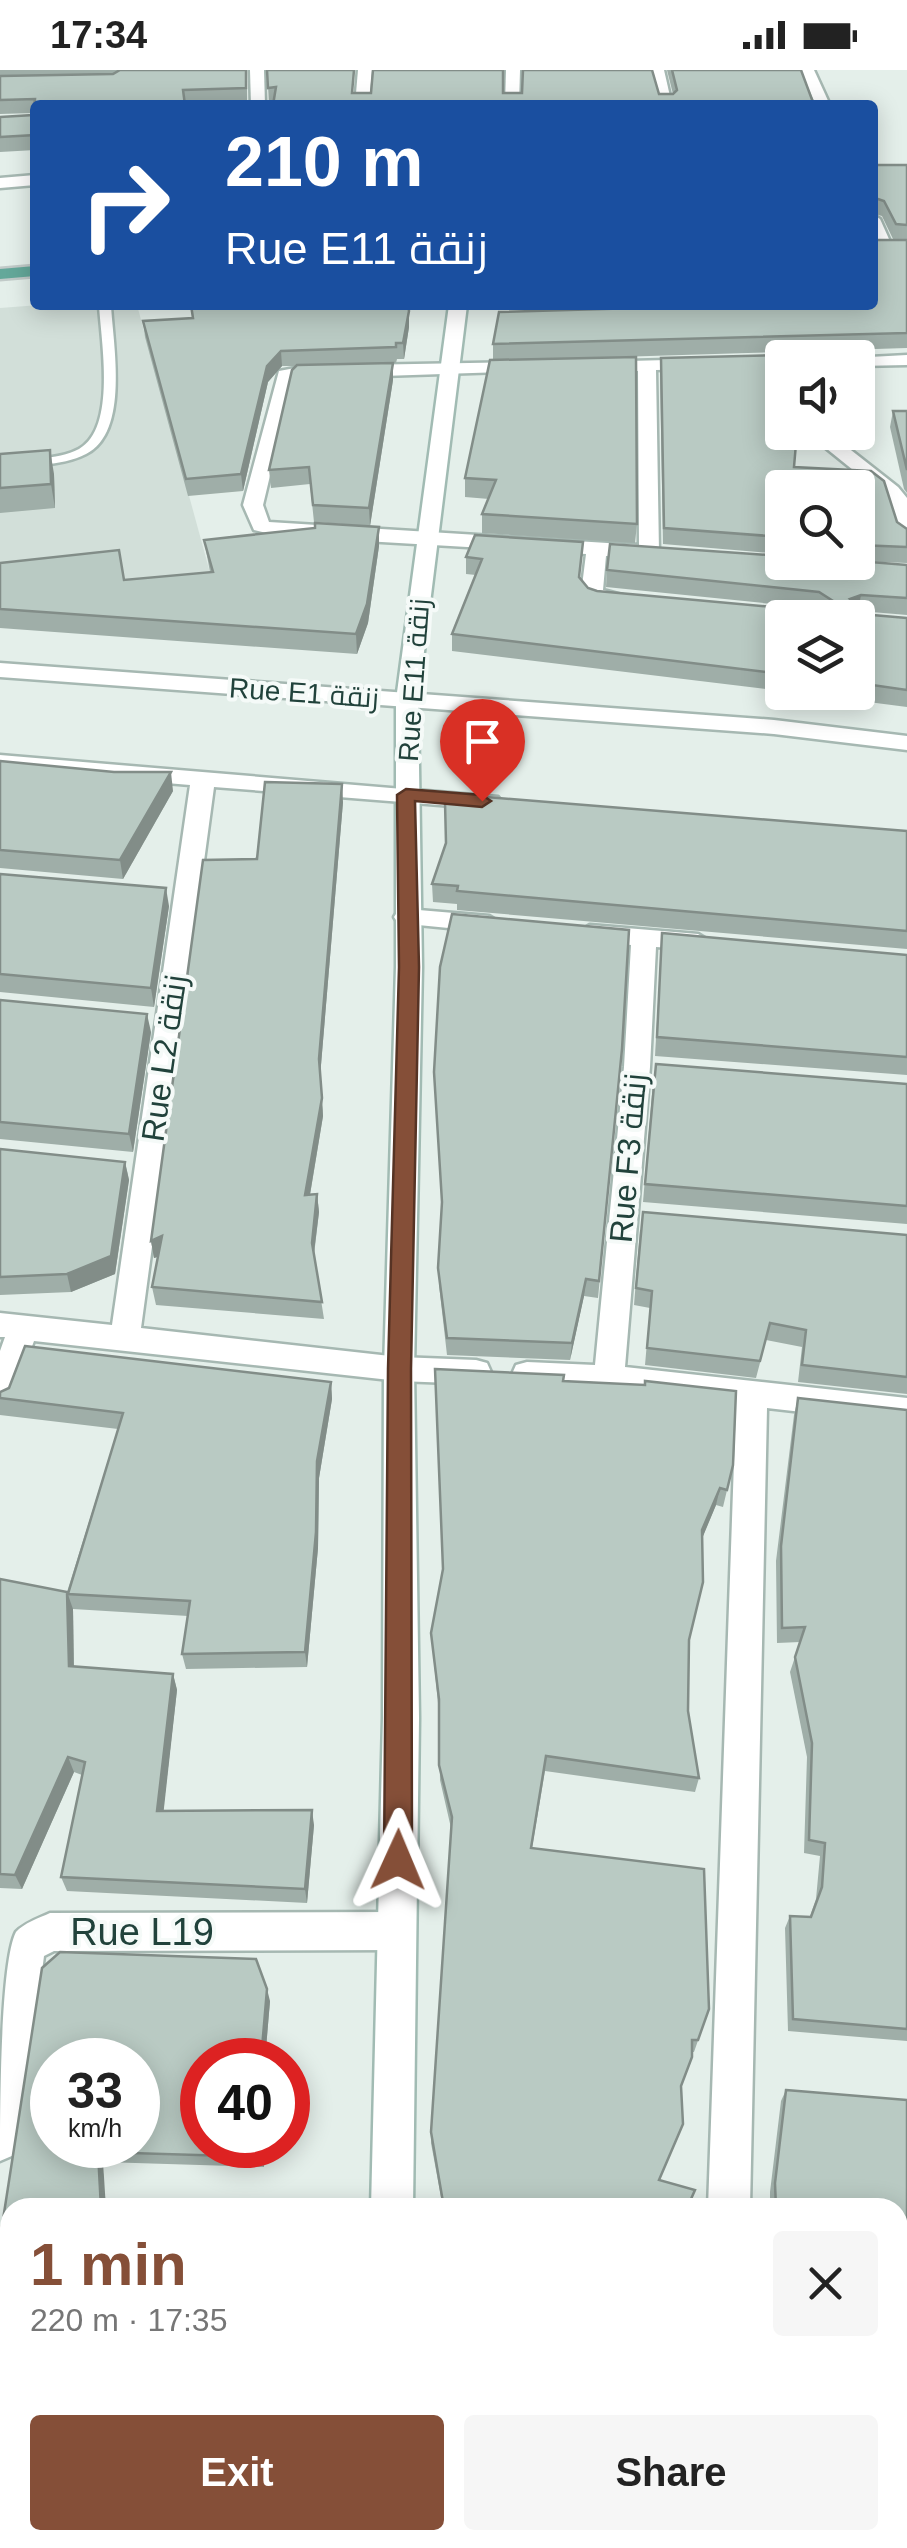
<!DOCTYPE html>
<meta charset="utf-8">
<style>
:root{--surface:#fff;--page:#f6f6f6;--text:#222;--muted:#767676;--accent:#854f38}
body{margin:0;font-family:Arial,Cairo,sans-serif;background:var(--page);color:var(--text);height:100vh;display:flex;flex-direction:column;font-size:38px;white-space:nowrap}
*{box-sizing:border-box;margin:0}
p{font-size:32px;color:var(--muted)}
.icon{flex:none;width:55px;height:55px;fill:none;stroke:currentColor;stroke-width:2;stroke-linecap:round;stroke-linejoin:round}
.map{position:relative;flex:1;overflow:hidden}
.sheet{position:absolute;left:0px;top:2128px;width:908px;height:352px;display:flex;flex-direction:column;background:var(--surface);border-radius:30px 30px 0 0;box-shadow:0 5px 25px #0003}
.sheet>*{flex:none}
.banner{position:absolute;left:30px;top:30px;width:848px;height:210px;border-radius:10px;box-shadow:0 5px 25px #0003;background:#1a4fa0;color:#fff;overflow:hidden}
.controls{position:absolute;left:765px;top:270px;display:grid;gap:20px}
.controls a{display:grid;place-items:center;width:110px;height:110px;border-radius:10px;background:var(--surface);box-shadow:0 5px 25px #0003;font-size:50px}
.speed{position:absolute;left:30px;top:1968px;display:flex;gap:20px;font-size:50px;font-weight:700;text-align:center}
.speed>*{display:grid;place-content:center;width:130px;height:130px;border-radius:50%;background:var(--surface);box-shadow:0 5px 25px #0003;line-height:1}
.speed small{font-size:25px;font-weight:400}
.speed .limit{border:15px solid #d22;background:#fff;color:#111}
.pin{position:absolute;display:grid;place-items:center;width:85px;height:85px;color:#fff;margin:-102px -42px;border-radius:50% 50% 50% 0;rotate:-45deg;box-shadow:0 0 10px #0007}
.pin .icon{rotate:45deg}
.me{position:absolute;width:110px;margin:-55px;rotate:1deg;stroke-linejoin:round;filter:drop-shadow(0 0 8px #0008)}
.turn{display:flex;align-items:center;gap:35px;height:210px;padding:0 30px;font-size:45px}
.turn .icon{width:130px;height:130px;stroke-width:2.5}
.turn b{display:block;font-size:70px;line-height:85px}
.round{display:grid;place-items:center;flex:none;width:105px;height:105px;border-radius:10px;background:var(--page)}
.head{display:flex;align-items:center;justify-content:space-between;height:170px;padding:0 30px}
h1{font-size:60px;font-weight:600;line-height:75px;color:var(--accent)}
.action{display:flex;gap:20px;margin-top:auto;padding:20px 30px}
.action a{flex:1;height:115px;border-radius:10px;background:var(--accent);color:#fff;font-size:40px;font-weight:600;line-height:115px;text-align:center}
.action a+a{background:var(--page);color:var(--text)}
.status{display:flex;justify-content:space-between;align-items:center;height:70px;padding:0 50px;background:var(--surface);direction:ltr}
.status svg{height:28px;fill:currentColor}
.map>svg:first-child{display:block}
</style>
<div class="status"><b>17:34</b><svg viewBox="0 0 49 12"><path d="M0 12V9h3v3zM5 12V6h3v6zM10 12V3h3v9zM15 12V0h3v12zM26 1h20v11H26zM47 4h2v5h-2z"/></svg></div>
<div class="map">
<svg width="907" height="2478" viewBox="0 0 907 2478">
<rect width="100%" height="100%" fill="#e4efea"/>
<polygon fill="#d2dfd9" points="39,235 137,235 215,521 0,542 0,238"/>
<g fill="none" stroke-linecap="round" stroke-linejoin="round">
<g stroke="#a6b8b2" stroke-width="5">
<path id="lane" d="M99 235H111C113 275 130 362 86 384 61 397 27 395 0 397V389C24 388 57 391 79 379 117 358 101 271 99 235Z"/>
</g>
<g stroke="#a6b8b2" stroke-width="5">
<g id="street">
<polygon points="250,0 264,0 265,35 251,35"/>
<polygon points="358,0 372,0 369,35 355,35"/>
<polygon points="506,0 520,0 519,35 505,35"/>
<polygon points="650,0 664,0 672,35 658,35"/>
<polygon points="800,0 814,0 830,35 816,35"/>
<polygon points="35,105 35,115 0,118 0,108"/>
<polygon points="872,144 880,149 893,178 891,182 877,178"/>
<polygon points="907,285 907,295 858,296 858,288 851,288"/>
<polygon points="782,287 786,288 782,288 782,297 656,300 659,482 649,488 606,486 603,520 633,528 637,532 633,536 626,538 585,528 581,524 586,484 279,466 254,460 243,435 279,301 306,296 530,292 536,293 536,301 293,309 263,435 269,452 639,475 638,301 596,301 590,300 590,292"/>
<polygon points="806,362 828,362 898,417 907,428 907,473 897,467 884,425"/>
<polygon points="0,593 774,650 907,666 907,680 774,664 0,607"/>
<polygon points="0,685 498,727 502,732 498,737 490,739 214,717 141,1258 399,1287 476,1290 487,1293 491,1302 487,1311 476,1314 399,1311 34,1271 11,1334 0,1338 0,1281 5,1267 0,1267 0,1243 112,1255 190,715 0,699"/>
<polygon points="407,839 489,846 502,854 489,862 398,853 394,847 398,841"/>
<polygon points="590,855 698,864 711,872 698,880 656,877 650,997 625,1297 907,1328 907,1354 767,1338 750,2138 708,2138 736,1335 609,1321 527,1316 516,1313 512,1304 516,1295 527,1292 595,1295 624,997 631,875 581,869 577,863"/>
<path d="M396 1842 409 1848 415 1861 409 1874 396 1880 54 1881 44 1886 20 2071 14 2085 0 2091C0 2045 0 1893 16 1862 24 1853 39 1848 50 1843Z"/>
<polygon points="744,2470 790,2470 794,2478 748,2478"/>
</g>
</g>
<g stroke="#a1bbb3" stroke-width="5">
<g id="secondary">
<polygon points="449,235 467,235 418,630 422,897 414,1299 419,1648 413,2138 371,2138 383,1648 384,1299 396,897 396,630"/>
<rect x="364" y="2470" width="46" height="8"/>
</g>
</g>
<g stroke="#c1cac8" stroke-width="5">
<polygon id="primary" points="35,196 35,206 0,209 0,199"/>
</g>
<use href="#lane" fill="#fff" fill-rule="evenodd"/>
<use href="#street" fill="#fff" fill-rule="evenodd"/>
<use href="#secondary" fill="#fff" fill-rule="evenodd"/>
<use href="#primary" fill="#64a89a" fill-rule="evenodd"/>
</g>
<g fill="#9faea8">
<polygon points="0,0 247,0 247,33 185,35 35,35 35,80 0,82 0,47 33,45 33,43 0,44"/>
<polygon points="267,0 353,23 659,24 673,24 667,0 801,0 814,35 269,32"/>
<polygon points="872,95 907,95 907,170 893,169 882,146 872,143"/>
<polygon points="907,170 907,278 584,288 637,454 635,473 482,463 482,444 489,429 465,427 465,408 493,289 493,274 633,238 632,235 872,235"/>
<polygon points="192,248 409,257 404,289 397,289 396,293 393,293 393,310 370,456 314,452 310,414 271,418 269,400 295,296 282,296 268,312 243,421 188,426 145,267 143,251"/>
<polygon points="785,285 785,288 782,288 782,362 797,362 794,397 871,401 884,411 897,452 907,459 907,493 858,491 858,418 782,418 782,484 663,474 660,304 661,288"/>
<polygon points="893,341 907,341 907,423 904,419 890,357"/>
<polygon points="0,384 54,404 55,438 0,443"/>
<polygon points="475,465 580,508 588,518 597,521 784,538 802,537 606,517 607,500 907,495 907,545 860,541 861,544 907,548 907,637 791,622 858,622 858,548 782,548 782,621 452,581 452,564 476,505 466,504 466,487"/>
<polygon points="204,470 379,476 368,553 357,584 0,558 0,493 124,510 210,502"/>
<polygon points="0,691 173,721 123,809 0,798"/>
<polygon points="343,732 320,1007 323,1046 310,1125 317,1124 319,1142 314,1185 324,1249 156,1235 152,1217 158,1187 154,1188 151,1171 257,789"/>
<polygon points="907,761 907,879 457,840 457,834 433,832 432,814 445,774"/>
<polygon points="0,804 169,836 154,937 0,922"/>
<polygon points="662,863 907,885 907,1005 655,986"/>
<polygon points="0,930 151,962 133,1082 0,1069"/>
<polygon points="622,979 598,1228 584,1226 570,1290 447,1285 439,1215 442,1140 434,1002"/>
<polygon points="653,1012 907,1014 907,1154 643,1132"/>
<polygon points="0,1079 125,1092 129,1110 115,1204 71,1222 0,1225"/>
<polygon points="640,1160 907,1165 907,1324 798,1312 802,1277 766,1270 756,1308 645,1295 650,1238 634,1235"/>
<polygon points="564,1311 733,1395 723,1437 716,1435 702,1468 688,1573 688,1641 699,1708 695,1722 545,1701 532,1778 709,1939 694,1982 692,1982 681,2017 660,2110 688,2138 443,2138 431,2073 451,1758 440,1710 439,1643 431,1563"/>
<polygon points="331,1312 332,1329 319,1408 318,1478 307,1597 186,1599 182,1584 188,1546 73,1539 74,1597 173,1604 177,1620 163,1741 314,1755 307,1833 67,1821 61,1807 82,1705 74,1702 22,1819 0,1818 0,1509 67,1522 118,1359 0,1345 0,1322"/>
<polygon points="798,1328 907,1340 907,1971 788,1961 785,1858 790,1846 810,1846 816,1829 820,1786 804,1783 807,1687 790,1602 800,1572 777,1573 776,1491 794,1345"/>
<polygon points="270,1931 265,1990 202,1990 264,2075 264,2097 103,2092 10,2470 230,2470 230,2478 0,2478 0,2169"/>
<polygon points="786,2020 907,2030 907,2478 832,2478 830,2470 898,2470 898,2138 770,2138 770,2122 781,2031"/>
</g>
<g fill="#828d88">
<polygon points="409,241 409,257 404,289 403,273"/>
<polygon points="281,281 282,296 268,312 243,421 241,404 267,296"/>
<polygon points="393,293 393,310 370,456 369,438"/>
<polygon points="50,380 54,404 55,438 51,414"/>
<polygon points="379,457 379,476 368,553 357,584 356,564"/>
<polygon points="861,525 858,541 850,529"/>
<polygon points="171,702 173,721 123,809 120,790"/>
<polygon points="342,714 343,732 320,1007 319,989"/>
<polygon points="166,818 169,836 154,937 151,918"/>
<polygon points="147,944 151,962 133,1082 129,1064"/>
<polygon points="322,1028 323,1046 307,1142 305,1125"/>
<polygon points="125,1092 129,1110 115,1204 71,1222 67,1204"/>
<polygon points="317,1124 319,1142 313,1190 312,1173"/>
<polygon points="162,1166 166,1184 154,1188 151,1171"/>
<polygon points="586,1209 584,1226 570,1290 572,1273"/>
<polygon points="331,1312 332,1329 319,1408 318,1478 307,1597 305,1582 317,1391"/>
<polygon points="720,1418 716,1435 699,1476 702,1460"/>
<polygon points="67,1522 73,1539 74,1613 69,1596"/>
<polygon points="173,1604 177,1620 162,1756 157,1741"/>
<polygon points="68,1687 74,1702 22,1819 15,1805"/>
<polygon points="312,1740 314,1755 307,1833 305,1819"/>
<polygon points="267,1919 270,1931 265,1990 261,1990"/>
<polygon points="261,2075 264,2075 264,2097 261,2087"/>
<polygon points="98,2082 103,2092 106,2138 101,2138"/>
</g>
<g fill="#b9cac3" stroke="#828d88" stroke-width="2.5" fill-rule="evenodd">
<polygon points="120,0 246,0 246,18 183,20 185,35 35,35 35,65 0,67 0,47 33,45 35,29 0,30 0,6 113,4"/>
<polygon points="267,0 354,0 352,23 371,23 373,0 503,0 503,23 522,23 523,0 652,0 659,24 673,24 677,20 672,0 801,0 814,35 273,35 276,17 268,18"/>
<polygon points="872,95 907,95 907,155 896,154 884,131 872,127"/>
<polygon points="872,170 907,170 907,263 493,274 499,242 637,238 636,235 872,235"/>
<polygon points="191,235 408,235 409,241 403,273 396,273 396,277 281,281 267,296 241,404 186,409 143,251 193,248"/>
<polygon points="785,285 785,288 782,288 782,362 797,362 794,397 871,401 884,411 897,452 907,459 907,477 858,475 858,418 782,418 782,467 664,458 661,288"/>
<polygon points="636,287 637,454 482,444 496,410 465,408 490,290"/>
<polygon points="393,293 369,438 313,435 309,397 269,400 292,300 297,295"/>
<polygon points="893,341 907,341 907,400"/>
<polygon points="50,380 51,414 0,418 0,384"/>
<polygon points="315,453 379,457 367,534 356,564 0,539 0,493 119,480 124,510 213,502 204,470 315,458"/>
<polygon points="475,465 583,472 579,507 588,518 597,521 784,538 829,535 833,531 819,522 607,500 610,474 782,486 782,492 858,491 907,495 907,528 861,525 850,529 857,535 861,544 907,548 907,620 858,613 858,548 782,548 782,604 452,564 482,489 466,487"/>
<polygon points="0,691 114,702 171,702 120,790 0,780"/>
<polygon points="265,712 342,714 319,989 322,1028 305,1125 317,1124 312,1173 322,1232 152,1217 162,1166 151,1171 203,790 257,789"/>
<polygon points="462,725 907,761 907,861 457,821 458,816 432,814 446,773 445,732"/>
<polygon points="0,804 166,818 151,918 0,904"/>
<polygon points="452,844 629,860 622,979 599,1211 586,1209 572,1273 447,1268 438,1198 442,1132 434,1002 440,897"/>
<polygon points="662,863 907,885 907,987 657,967"/>
<polygon points="0,930 147,944 129,1064 0,1052"/>
<polygon points="656,994 907,1014 907,1136 645,1114"/>
<polygon points="0,1079 125,1092 111,1186 67,1204 0,1207"/>
<polygon points="643,1142 907,1165 907,1307 802,1295 806,1260 770,1253 760,1291 647,1278 652,1221 636,1218"/>
<polygon points="25,1276 331,1312 317,1391 316,1462 305,1582 182,1584 190,1531 68,1524 123,1343 0,1328 0,1322 9,1318"/>
<polygon points="435,1299 564,1305 563,1311 645,1315 645,1311 736,1321 733,1395 727,1420 720,1418 702,1460 703,1512 689,1570 688,1641 699,1708 546,1686 531,1778 704,1799 709,1939 698,1970 692,1970 692,1987 681,2016 683,2054 659,2110 695,2120 687,2138 444,2138 431,2062 452,1747 439,1695 439,1629 431,1563 443,1499"/>
<polygon points="798,1328 907,1340 907,1959 793,1949 790,1846 811,1847 822,1817 825,1773 809,1770 812,1673 795,1587 805,1557 782,1558 781,1476"/>
<polygon points="0,1509 67,1522 69,1596 173,1604 157,1741 312,1740 305,1819 61,1807 85,1692 68,1687 15,1805 0,1804"/>
<path d="M60 1882 256 1889 267 1919 261 1990H202V2075H261V2087L98 2082 101 2138H10V2470H226V2478H0V2169L42 1898ZM52 1990H138V2075H52Z"/>
<polygon points="786,2020 907,2030 907,2478 840,2478 838,2470 898,2470 898,2138 776,2138 775,2113"/>
<polygon points="440,2470 659,2470 659,2478 439,2478"/>
</g>
<polygon fill="#854f38" stroke="#563324" stroke-width="2.5" points="406,719 482,725 491,731 482,737 415,731 419,897 411,1299 412,1790 408,1800 398,1804 388,1800 384,1790 388,1299 399,897 397,725"/>
<g text-anchor="middle" dominant-baseline="central" stroke-width="8" stroke-linejoin="round" paint-order="stroke">
<g font-size="28" fill="#21423b" stroke="#f5faf8">
<text transform="translate(414 610) rotate(-86)">Rue E11 زنقة</text>
<text transform="translate(304 623) rotate(4)">Rue E1 زنقة</text>
</g>
<g font-size="32" fill="#21423b" stroke="#f5faf8">
<text transform="translate(164 988) rotate(-82)">Rue L2 زنقة</text>
<text transform="translate(628 1088) rotate(-85)">Rue F3 زنقة</text>
</g>
<g font-size="38" fill="#21423b" stroke="#f5faf8">
<text x="142" y="1862">Rue L19</text>
</g>
</g>
</svg>
<div class="controls">
<a><svg class="icon" aria-label="sound" viewBox="0 0 24 24"><path d="M4 9h4l5-4v14l-5-4H4zM17 9q2 3 0 6"/></svg></a>
<a><svg class="icon" aria-label="search" viewBox="0 0 24 24"><circle cx="10" cy="10" r="6"/><path d="M15 15l6 6"/></svg></a>
<a><svg class="icon" aria-label="layers" viewBox="0 0 24 24"><path d="M12 4l9 5-9 5-9-5zM3 14l9 5 9-5"/></svg></a>
</div>
<div class="speed"><div>33<small>km/h</small></div><div class="limit">40</div></div>
<div class="pin" style="left:482px;top:731px;background:#d93025"><svg class="icon" aria-label="arrive" viewBox="0 0 24 24"><path d="M6 21V4h12l-3 4 3 4H6"/></svg></div>
<svg class="me" style="left:398px;top:1790px" viewBox="-20 -20 40 40"><path d="M0-17L14 15 0 8-14 15z" fill="#854f38" stroke="#fff" stroke-width="4"/></svg>
<div class="banner">
<div class="turn"><svg class="icon" aria-label="right" viewBox="0 0 24 24"><path d="M7 20v-9h11M14 6l5 5-5 5"/></svg><div><b>210 m</b>Rue E11 زنقة</div></div>
</div>
<section class="sheet">
<div class="head"><div><h1>1 min</h1><p>220 m · 17:35</p></div><a class="round"><svg class="icon" aria-label="close" viewBox="0 0 24 24"><path d="M6 6l12 12M18 6L6 18"/></svg></a></div>
<div class="action"><a>Exit</a><a>Share</a></div>
</section>
</div>
